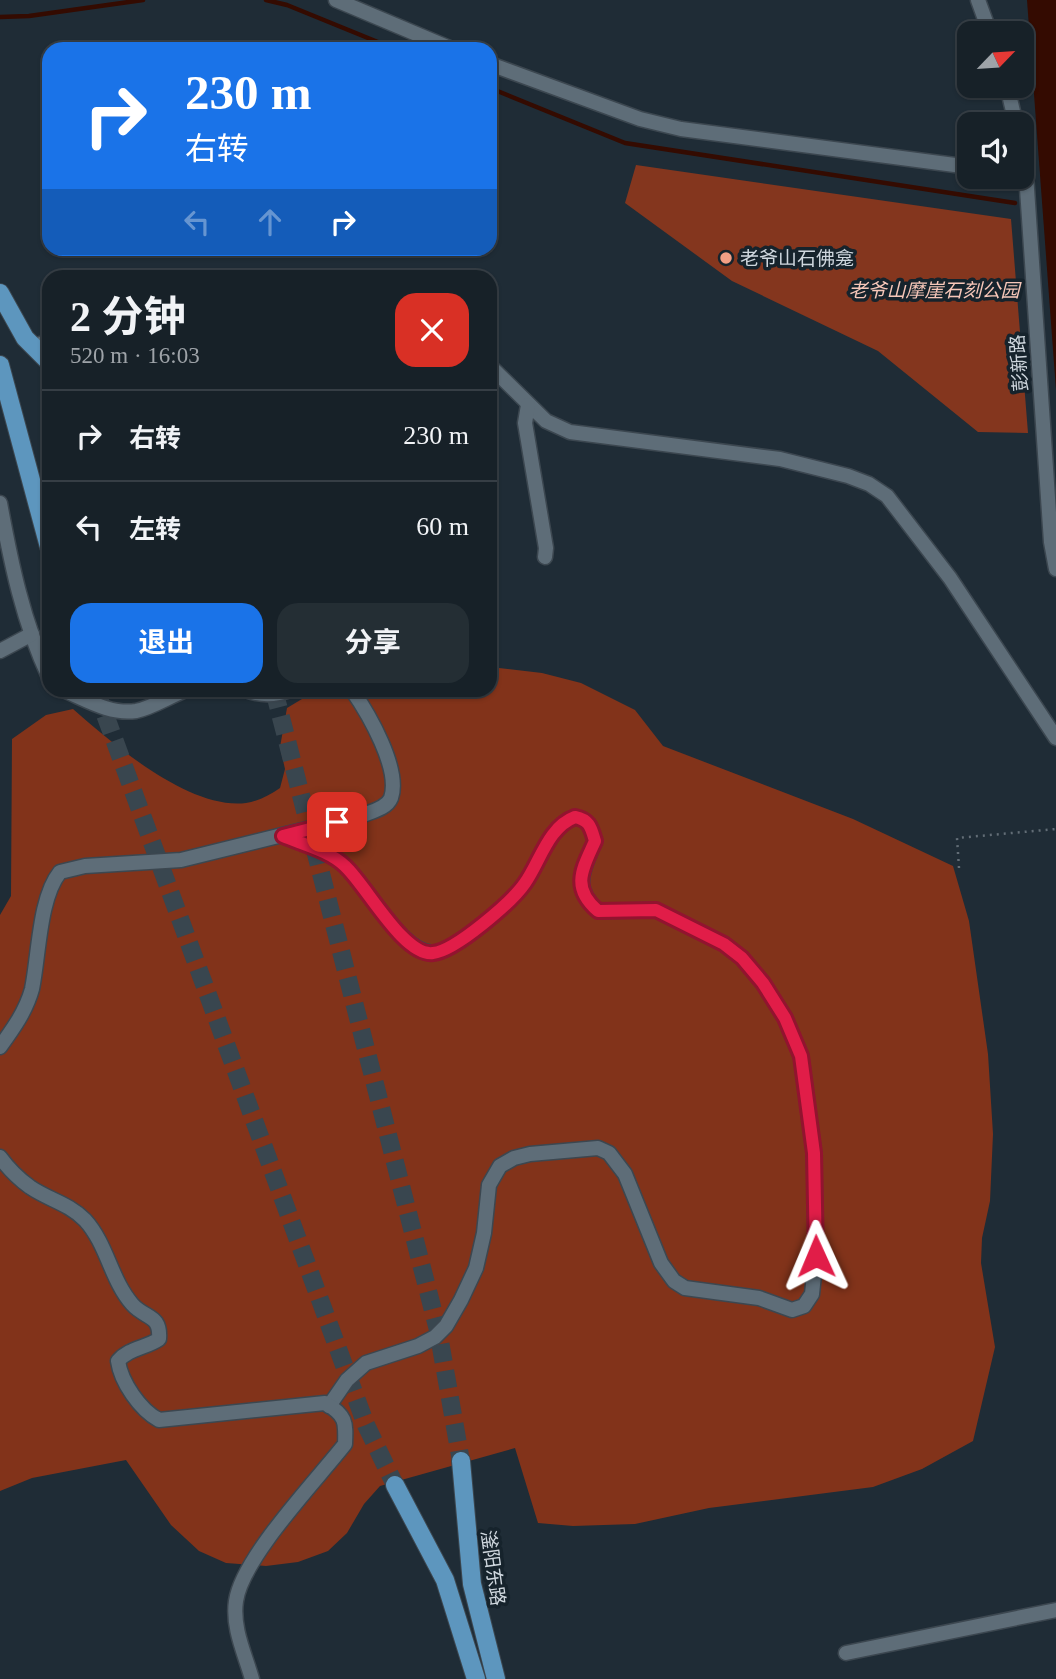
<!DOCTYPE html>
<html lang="zh">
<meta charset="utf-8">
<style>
:root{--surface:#172128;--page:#242e34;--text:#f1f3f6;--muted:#9ea3a8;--line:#363e45;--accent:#1a73e8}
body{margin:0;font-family:"Times New Roman","Noto Sans SC",serif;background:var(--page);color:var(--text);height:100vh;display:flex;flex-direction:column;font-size:26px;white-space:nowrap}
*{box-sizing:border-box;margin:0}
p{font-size:23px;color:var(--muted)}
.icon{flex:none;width:38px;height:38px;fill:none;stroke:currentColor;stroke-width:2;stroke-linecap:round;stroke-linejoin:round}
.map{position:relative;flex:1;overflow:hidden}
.panel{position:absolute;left:42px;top:270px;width:455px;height:427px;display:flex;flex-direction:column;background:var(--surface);border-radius:21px;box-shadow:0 2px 5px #0004,0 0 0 2px var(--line)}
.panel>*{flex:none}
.hud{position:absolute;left:42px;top:42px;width:455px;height:214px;border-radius:21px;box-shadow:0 2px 5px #0004,0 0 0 2px var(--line);background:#1a73e8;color:#fff;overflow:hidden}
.needle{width:46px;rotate:65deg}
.tools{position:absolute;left:957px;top:21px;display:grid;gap:14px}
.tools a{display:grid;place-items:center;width:77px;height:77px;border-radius:14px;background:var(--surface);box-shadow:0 2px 5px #0004,0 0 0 2px var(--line);font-size:35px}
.pin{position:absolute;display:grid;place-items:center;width:60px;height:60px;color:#fff;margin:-30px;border-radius:14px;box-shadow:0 4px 10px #0006}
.me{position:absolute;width:77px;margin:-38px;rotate:359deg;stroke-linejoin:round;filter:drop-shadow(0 0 5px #0008)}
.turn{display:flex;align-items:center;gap:24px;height:147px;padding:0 28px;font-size:32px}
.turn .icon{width:91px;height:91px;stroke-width:2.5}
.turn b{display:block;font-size:49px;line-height:60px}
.lanes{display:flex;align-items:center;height:66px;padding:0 28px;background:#0003;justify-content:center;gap:35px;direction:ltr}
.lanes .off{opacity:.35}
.round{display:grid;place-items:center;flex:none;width:74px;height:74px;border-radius:21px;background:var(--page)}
.overview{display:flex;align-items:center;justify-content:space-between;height:119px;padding:0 28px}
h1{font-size:42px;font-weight:700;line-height:52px}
.action{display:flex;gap:14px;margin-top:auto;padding:14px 28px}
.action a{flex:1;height:80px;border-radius:21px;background:var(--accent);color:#fff;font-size:28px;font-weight:700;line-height:80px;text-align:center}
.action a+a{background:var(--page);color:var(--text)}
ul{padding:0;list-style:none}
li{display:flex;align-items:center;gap:21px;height:91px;padding:0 28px;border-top:2px solid var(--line)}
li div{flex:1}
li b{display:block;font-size:26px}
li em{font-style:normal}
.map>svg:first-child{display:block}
</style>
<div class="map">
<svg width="1056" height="1679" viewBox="0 0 1056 1679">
<rect width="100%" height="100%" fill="#1f2c36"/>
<polygon fill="#84361e" points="636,165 1011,219 1028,433 978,432 878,351 732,281 625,203"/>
<path fill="#82331a" d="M490 667 542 673 581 683 635 710 663 746 853 819 953 866 969 921 988 1054 993 1134 990 1201 982 1238 981 1263 995 1347 973 1441 922 1469 873 1487 709 1508 635 1524 573 1526 538 1523 515 1448 380 1486 364 1504 347 1533 328 1551 298 1562 266 1566 226 1563 199 1551 171 1525 126 1460 32 1478 0 1491V915L11 896 12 739 46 715 73 709C113 744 189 810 246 803 259 801 270 795 280 788L285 769 280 747 287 708 317 690H490Z"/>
<polygon fill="#340b01" points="1027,0 1056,0 1056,390"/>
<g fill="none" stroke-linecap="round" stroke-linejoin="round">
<g stroke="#340b01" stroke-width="4.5">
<polyline points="266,0 287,5 395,49"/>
<polyline points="0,17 29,16 143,0"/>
<polyline points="490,88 625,143 1015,203"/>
</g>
<g stroke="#39464f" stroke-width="18" stroke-dasharray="18 9" stroke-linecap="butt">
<polyline points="96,690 366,1425 395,1485"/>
<polyline points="274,690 438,1330 461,1461"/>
</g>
<g stroke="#3c4750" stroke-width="17">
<g id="minor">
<polyline points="336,0 452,49"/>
<polyline points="978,0 990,33"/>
<polyline points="490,64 640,119 681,129 970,167"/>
<polyline points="1007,86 1016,124"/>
<polyline points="1022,156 1026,174 1051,542 1056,569"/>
<polyline points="32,346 49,342"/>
<polyline points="490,366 546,421 570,432 780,459 848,476 869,484 887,496 950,578 1056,738"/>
<polyline points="528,405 525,423 546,548 545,557"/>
<path d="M0 503C11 563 23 622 49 677"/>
<polyline points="0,651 32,634"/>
<path d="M63 690C85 699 110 715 136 711 152 708 170 696 186 690"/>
<path d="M246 690C261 696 274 696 290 690"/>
<path d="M283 836C303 844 329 851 345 866 368 886 405 961 438 952 459 947 512 902 525 883 540 862 548 827 575 817 590 820 591 828 595 841 584 868 571 887 598 911L656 910 724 944 742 958 763 983 785 1018 801 1056 814 1153 816 1256 812 1294 804 1306 792 1310 759 1298 685 1288 674 1281 661 1263 625 1174 609 1153 598 1148 530 1154 514 1158 500 1166 489 1185 484 1233 476 1268 461 1300 446 1326 435 1337 418 1346 366 1363 347 1380 329 1406"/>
<path d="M0 1047C13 1029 26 1011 32 989 39 955 39 898 60 872L85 866 181 860 363 815C373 811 387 808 391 798 401 769 368 713 352 690"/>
<path d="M0 1157C8 1168 19 1179 30 1187 49 1200 68 1203 85 1220 107 1244 111 1280 132 1304 145 1319 161 1314 159 1339 146 1348 129 1348 118 1361 121 1382 140 1410 159 1420L325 1403C346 1415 346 1422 345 1444 316 1481 242 1558 236 1601 232 1628 245 1654 252 1679"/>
<polyline points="846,1653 1056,1610"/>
</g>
</g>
<g stroke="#3c4750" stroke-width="20">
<g id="major">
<polyline points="0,293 25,338 49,362"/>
<polyline points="0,365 49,547"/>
<polyline points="461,1461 472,1584 496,1679"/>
<polyline points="395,1485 445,1580 476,1679"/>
</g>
</g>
<polyline stroke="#626d76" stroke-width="2.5" stroke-dasharray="2 5" stroke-linecap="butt" points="959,868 957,838 1056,829"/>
<use href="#minor" stroke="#5e6d78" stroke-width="14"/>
<use href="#major" stroke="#5d96be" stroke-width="18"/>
</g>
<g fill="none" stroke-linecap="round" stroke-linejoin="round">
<g stroke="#92132f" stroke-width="18">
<path id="route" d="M337 822 283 836C302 844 330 851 345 866 366 885 404 957 433 953 455 951 512 902 525 883 540 862 548 827 575 817 590 820 591 828 595 841 583 868 570 887 598 911L656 910 724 944 742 958 763 983 785 1018 801 1056 814 1153 816 1256"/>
</g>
<use href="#route" stroke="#e11d48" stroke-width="12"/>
</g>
<circle fill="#f39f85" stroke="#16232c" stroke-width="2.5" cx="726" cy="258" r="7"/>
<g text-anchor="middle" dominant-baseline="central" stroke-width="7" stroke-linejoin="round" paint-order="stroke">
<g font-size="19" fill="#cfd7de" stroke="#16232c" text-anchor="start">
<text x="740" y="258">老爷山石佛龛</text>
</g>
<g font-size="19" font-style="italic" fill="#f7c7b9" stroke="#16232c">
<text x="934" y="290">老爷山摩崖石刻公园</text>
</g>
<g font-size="19" fill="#cfd7de" stroke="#16232c">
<text transform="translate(1019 363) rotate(-94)">彭新路</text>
<text transform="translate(493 1568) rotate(82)">滏阳东路</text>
</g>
</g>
</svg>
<div class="tools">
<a><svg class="needle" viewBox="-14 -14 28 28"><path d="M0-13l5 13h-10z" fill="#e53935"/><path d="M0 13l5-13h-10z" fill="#9ea3a8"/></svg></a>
<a><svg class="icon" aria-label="sound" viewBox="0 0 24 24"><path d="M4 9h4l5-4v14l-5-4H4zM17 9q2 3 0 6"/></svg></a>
</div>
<div class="pin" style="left:337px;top:822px;background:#d93025"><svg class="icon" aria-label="arrive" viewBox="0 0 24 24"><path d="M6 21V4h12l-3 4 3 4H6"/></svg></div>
<svg class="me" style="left:816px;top:1256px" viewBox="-20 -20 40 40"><path d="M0-17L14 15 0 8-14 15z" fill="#e11d48" stroke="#fff" stroke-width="4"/></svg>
<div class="hud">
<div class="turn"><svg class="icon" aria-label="right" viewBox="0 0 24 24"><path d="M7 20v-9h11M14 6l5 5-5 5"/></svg><div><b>230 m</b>右转</div></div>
<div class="lanes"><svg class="icon off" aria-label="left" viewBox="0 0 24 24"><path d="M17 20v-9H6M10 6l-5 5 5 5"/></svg><svg class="icon off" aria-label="ahead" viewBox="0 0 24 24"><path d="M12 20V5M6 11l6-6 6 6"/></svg><svg class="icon" aria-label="right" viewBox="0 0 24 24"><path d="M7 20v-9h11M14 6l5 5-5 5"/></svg></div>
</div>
<section class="panel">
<div class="overview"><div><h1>2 分钟</h1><p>520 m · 16:03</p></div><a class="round" style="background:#d93025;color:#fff"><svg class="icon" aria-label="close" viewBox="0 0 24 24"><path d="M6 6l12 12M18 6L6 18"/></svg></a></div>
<ul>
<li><svg class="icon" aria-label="right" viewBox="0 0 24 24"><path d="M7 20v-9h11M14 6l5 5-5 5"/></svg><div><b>右转</b></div><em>230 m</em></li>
<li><svg class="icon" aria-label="left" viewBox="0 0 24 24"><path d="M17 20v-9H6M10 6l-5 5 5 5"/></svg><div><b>左转</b></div><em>60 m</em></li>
</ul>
<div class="action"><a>退出</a><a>分享</a></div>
</section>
</div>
